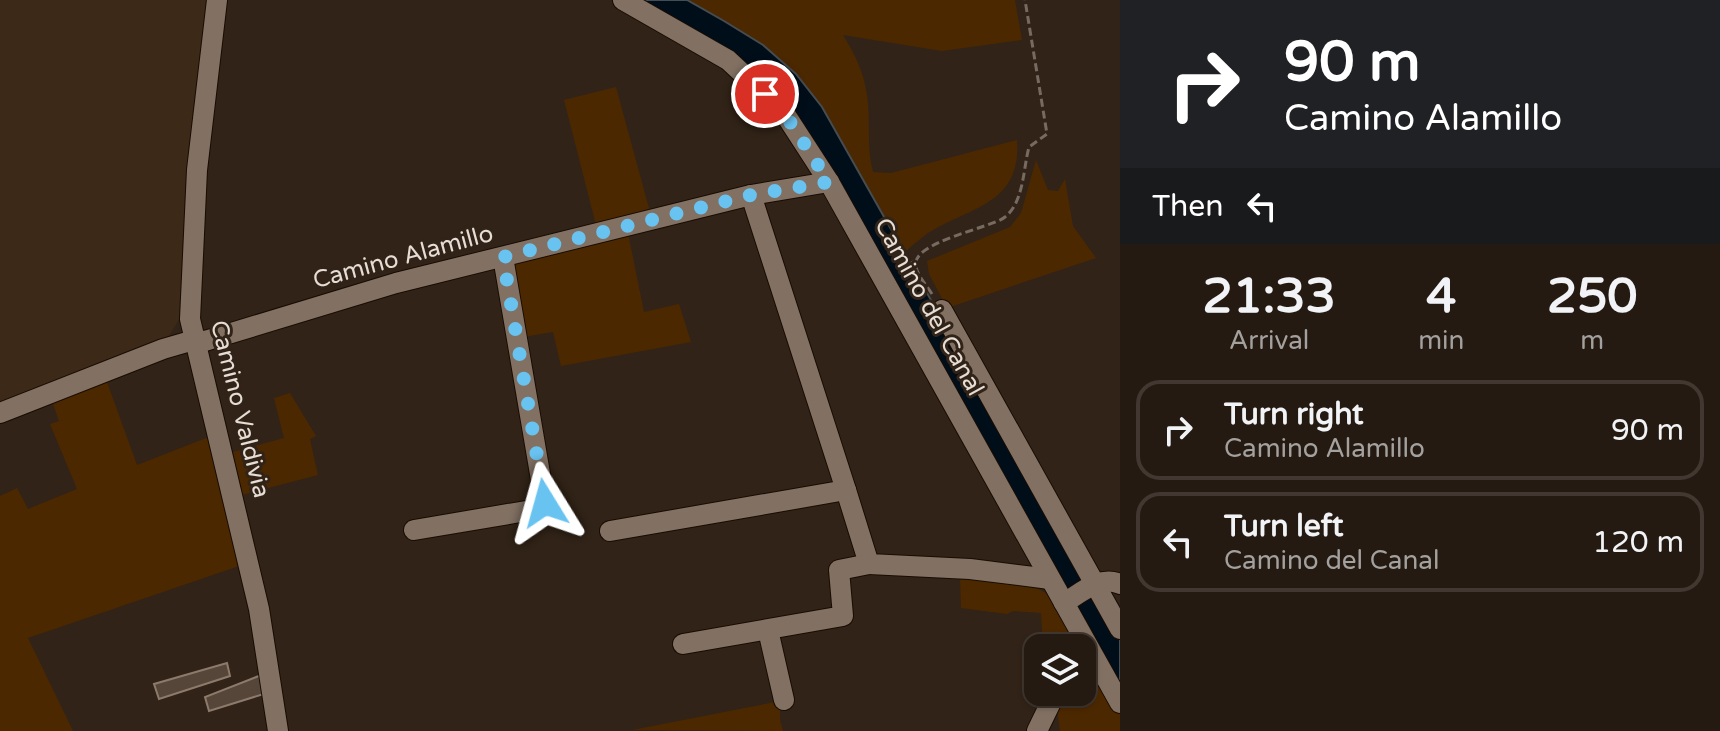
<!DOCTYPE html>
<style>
:root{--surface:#251a11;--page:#31271f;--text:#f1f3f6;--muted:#a3a19f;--line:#423831}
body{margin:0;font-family:"Varela Round",sans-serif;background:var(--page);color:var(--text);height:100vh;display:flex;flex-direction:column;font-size:30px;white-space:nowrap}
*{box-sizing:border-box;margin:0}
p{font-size:26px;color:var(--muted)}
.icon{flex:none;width:44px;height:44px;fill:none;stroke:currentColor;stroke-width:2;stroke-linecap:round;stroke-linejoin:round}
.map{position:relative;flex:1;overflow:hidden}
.drawer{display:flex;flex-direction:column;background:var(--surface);width:600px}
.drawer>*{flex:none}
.banner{background:#202124;color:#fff;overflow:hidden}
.buttons{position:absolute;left:1024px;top:634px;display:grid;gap:16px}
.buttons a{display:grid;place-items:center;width:72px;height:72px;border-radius:16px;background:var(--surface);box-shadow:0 2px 6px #0004,0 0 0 2px var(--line);font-size:40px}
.pin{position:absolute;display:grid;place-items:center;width:68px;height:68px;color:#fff;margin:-34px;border:4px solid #fff;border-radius:50%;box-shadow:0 2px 8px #0007}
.me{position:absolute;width:88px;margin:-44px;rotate:352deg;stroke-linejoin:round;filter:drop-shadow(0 0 6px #0008)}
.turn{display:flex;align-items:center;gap:28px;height:168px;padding:0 32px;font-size:36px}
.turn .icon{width:104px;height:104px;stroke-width:2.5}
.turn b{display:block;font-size:56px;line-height:68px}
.then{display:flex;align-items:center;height:76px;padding:0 32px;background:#0003;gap:16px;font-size:30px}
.eta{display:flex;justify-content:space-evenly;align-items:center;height:136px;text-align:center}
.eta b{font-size:48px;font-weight:700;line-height:56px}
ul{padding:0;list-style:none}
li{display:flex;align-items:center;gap:24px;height:100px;margin:0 16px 12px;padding:0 16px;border:4px solid var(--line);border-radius:24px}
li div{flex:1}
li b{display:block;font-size:30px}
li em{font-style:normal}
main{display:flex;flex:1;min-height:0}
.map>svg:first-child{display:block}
</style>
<main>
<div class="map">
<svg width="1120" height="731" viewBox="0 0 1120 731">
<rect width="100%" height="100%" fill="#312317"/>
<polygon fill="#3c2918" points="0,0 211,0 181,316 169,336 0,407"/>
<g fill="#4c2800">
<path d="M687 0H1015L1022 40 942 51 843 35C855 54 864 73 867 95 871 121 866 146 873 172L891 173 1017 140C1022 207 966 207 924 236 917 241 911 247 905 252L822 107 796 74 763 45Z"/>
<polygon points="616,87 650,212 596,225 564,100"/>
<polygon points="1036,160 1048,190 1058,191 1065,179 1073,226 1096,258 947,308 929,274 927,261 1010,227 1021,213"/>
<polygon points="628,233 644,312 679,304 691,342 561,366 553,332 523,337 511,263"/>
<polygon points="107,382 137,465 214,435 245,564 28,638 73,731 0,731 0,496 17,488 28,509 77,489 50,424 59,421 52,401"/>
<polygon points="290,393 316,436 310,439 318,475 242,495 233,452 284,438 274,398"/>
<path d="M960 577C989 580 1029 577 1052 598 1065 610 1073 633 1082 648H1043L1041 613 1013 611 1007 614 961 608Z"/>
<polygon points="1088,659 1120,714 1120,731 1060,731 1057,708 1065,692 1082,692 1082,667"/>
<polygon points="780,701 780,720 783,731 632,730"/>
</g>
<polygon fill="#000e1a" stroke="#454c52" stroke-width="2" points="638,0 687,0 724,21 763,45 796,74 822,107 1120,635 1120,686 780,100"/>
<g fill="#554639" stroke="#8c7a6c" stroke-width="2">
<polygon points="227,663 230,676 159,699 154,684"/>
<polygon points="264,674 267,693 209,711 205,697"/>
</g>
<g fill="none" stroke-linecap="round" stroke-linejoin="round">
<g stroke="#180c03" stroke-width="22">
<g id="minor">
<polyline points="217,0 197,170 190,319 259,609 278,731"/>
<polyline points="623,0 728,60 783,111 829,182 1120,703"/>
<polyline points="942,310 1120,629"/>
<polyline points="0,413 163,349 194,340 205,341 396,283 751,195 829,182"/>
<polyline points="846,490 869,564 970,569 1050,579"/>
<polyline points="414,530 538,509 545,503 503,257"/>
<polyline points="610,531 846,490 751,195"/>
<path d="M1064 603C1081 593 1100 575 1120 584"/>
<polyline points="768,630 784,700"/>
<polyline points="683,644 843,616 839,570 869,564"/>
<polyline points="1037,731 1056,692"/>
</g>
</g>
<g stroke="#776a60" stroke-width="3" stroke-dasharray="8 4" stroke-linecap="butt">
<polyline points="897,268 916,261"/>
<path d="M932 294C927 286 918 276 916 267 909 242 992 228 1005 217 1024 202 1023 169 1029 147L1047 134 1025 0"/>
</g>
<use href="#minor" stroke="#827163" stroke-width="20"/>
</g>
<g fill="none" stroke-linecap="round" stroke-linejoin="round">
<polyline stroke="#69c3f1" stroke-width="14" stroke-dasharray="0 25.2" points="545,503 503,257 751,195 829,182 783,111 765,94"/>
</g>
<g text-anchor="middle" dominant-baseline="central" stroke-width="6" stroke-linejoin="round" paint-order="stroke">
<g font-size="24" fill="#e6ddd5" stroke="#312317">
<text transform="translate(403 257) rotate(-15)">Camino Alamillo</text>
<text transform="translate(929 307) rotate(61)">Camino del Canal</text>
<text transform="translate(240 409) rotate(76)">Camino Valdivia</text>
</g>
</g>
</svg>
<div class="buttons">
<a><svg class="icon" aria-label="layers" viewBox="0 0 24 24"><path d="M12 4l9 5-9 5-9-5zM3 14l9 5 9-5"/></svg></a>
</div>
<div class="pin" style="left:765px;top:94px;background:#d93025"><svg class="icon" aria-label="arrive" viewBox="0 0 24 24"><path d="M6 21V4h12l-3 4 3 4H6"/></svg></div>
<svg class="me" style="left:545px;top:503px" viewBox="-20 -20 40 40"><path d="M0-17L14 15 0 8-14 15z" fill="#69c3f1" stroke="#fff" stroke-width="4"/></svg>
</div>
<section class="drawer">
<div class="banner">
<div class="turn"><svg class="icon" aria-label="right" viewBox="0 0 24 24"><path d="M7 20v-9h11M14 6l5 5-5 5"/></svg><div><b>90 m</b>Camino Alamillo</div></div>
<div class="then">Then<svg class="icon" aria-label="left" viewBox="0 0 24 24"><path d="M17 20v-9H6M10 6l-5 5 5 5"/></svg></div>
</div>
<div class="eta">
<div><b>21:33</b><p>Arrival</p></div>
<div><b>4</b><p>min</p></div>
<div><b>250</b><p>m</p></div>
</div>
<ul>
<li><svg class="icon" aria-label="right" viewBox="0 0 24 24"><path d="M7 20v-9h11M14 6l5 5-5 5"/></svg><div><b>Turn right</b><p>Camino Alamillo</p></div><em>90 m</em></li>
<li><svg class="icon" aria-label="left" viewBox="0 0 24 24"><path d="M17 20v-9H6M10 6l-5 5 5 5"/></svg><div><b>Turn left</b><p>Camino del Canal</p></div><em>120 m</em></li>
</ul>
</section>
</main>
